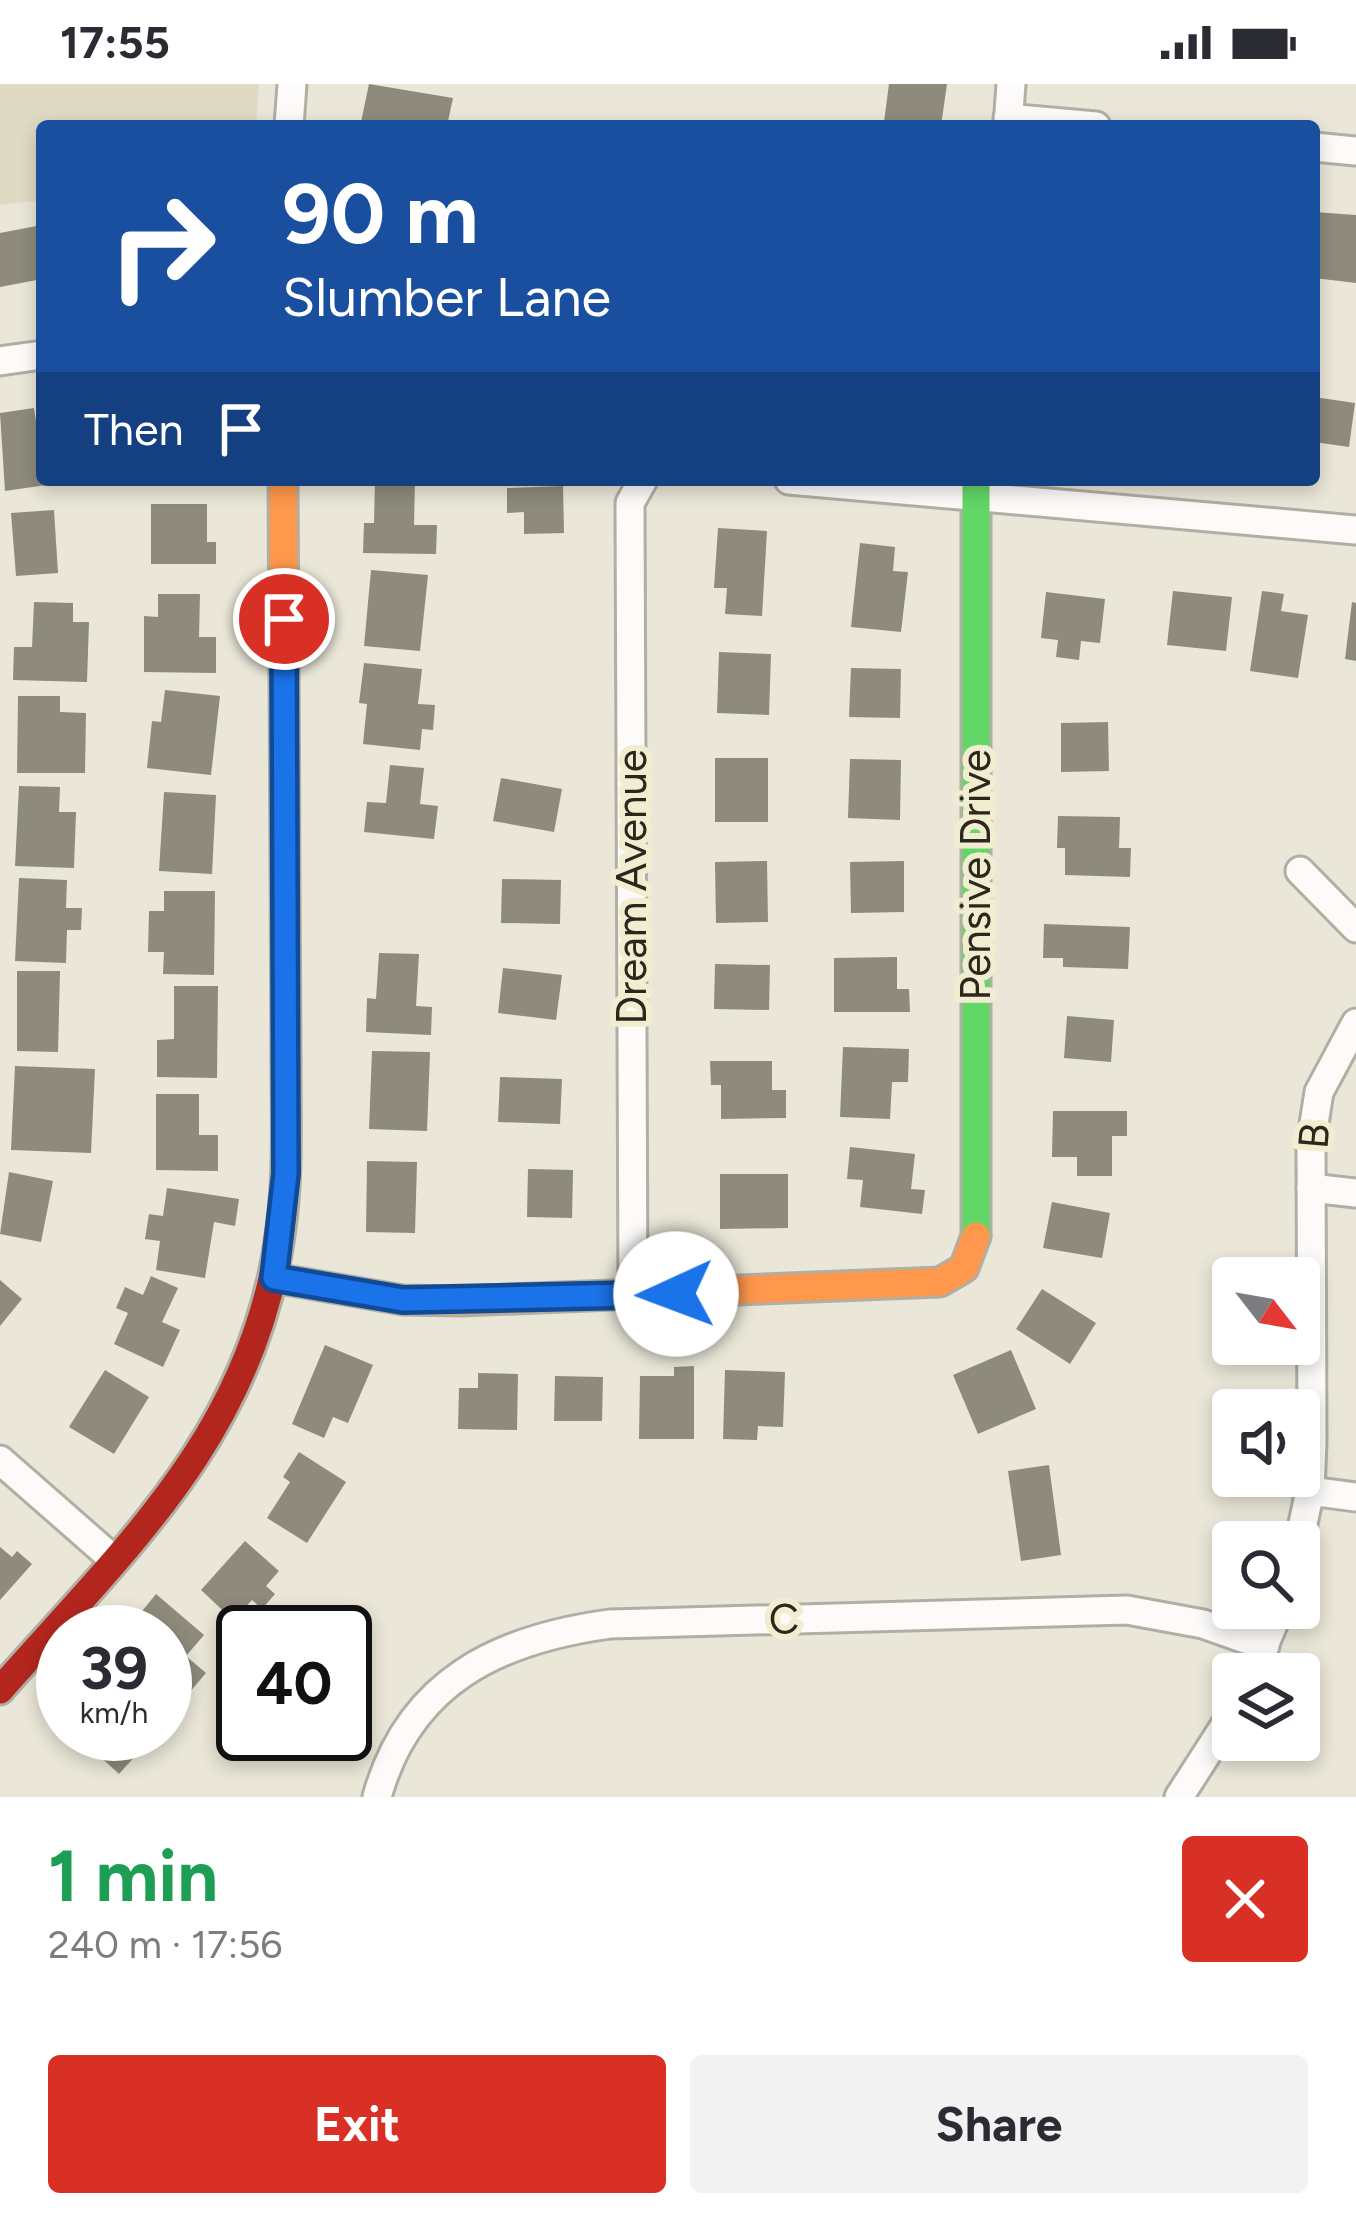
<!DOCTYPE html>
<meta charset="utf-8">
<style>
:root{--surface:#fff;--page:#f2f2f3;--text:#2b2b33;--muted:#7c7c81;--accent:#d93025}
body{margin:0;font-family:Figtree,sans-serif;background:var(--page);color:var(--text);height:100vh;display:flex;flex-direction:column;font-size:45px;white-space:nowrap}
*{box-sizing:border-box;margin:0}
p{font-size:39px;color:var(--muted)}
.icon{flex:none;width:66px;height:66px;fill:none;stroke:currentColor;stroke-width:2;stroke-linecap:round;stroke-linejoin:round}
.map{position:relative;height:1713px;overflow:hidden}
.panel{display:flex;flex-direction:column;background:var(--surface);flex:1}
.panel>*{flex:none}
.banner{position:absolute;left:36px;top:36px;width:1284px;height:366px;border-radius:12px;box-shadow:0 6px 18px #0003;background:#1a4fa0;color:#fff;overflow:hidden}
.needle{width:78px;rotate:121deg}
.tools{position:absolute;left:1212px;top:1173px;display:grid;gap:24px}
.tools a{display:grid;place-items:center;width:108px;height:108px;border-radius:12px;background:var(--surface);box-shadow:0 6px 18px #0003;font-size:60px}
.speed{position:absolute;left:36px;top:1521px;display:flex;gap:24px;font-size:60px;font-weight:700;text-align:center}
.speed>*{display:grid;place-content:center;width:156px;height:156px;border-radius:50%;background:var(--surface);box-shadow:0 6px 18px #0003;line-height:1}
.speed small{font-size:30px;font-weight:400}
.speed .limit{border:6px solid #111;border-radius:18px;background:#fff;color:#111}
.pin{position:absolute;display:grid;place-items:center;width:102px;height:102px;color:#fff;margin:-51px;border:6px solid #fff;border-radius:50%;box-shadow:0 3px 12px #0007}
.me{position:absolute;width:132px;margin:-66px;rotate:268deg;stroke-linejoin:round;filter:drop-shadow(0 0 9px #0008)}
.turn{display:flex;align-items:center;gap:42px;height:252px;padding:0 48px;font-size:54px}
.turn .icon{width:156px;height:156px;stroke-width:2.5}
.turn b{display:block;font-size:84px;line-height:102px}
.then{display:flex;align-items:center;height:114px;padding:0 48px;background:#0003;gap:24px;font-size:45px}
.round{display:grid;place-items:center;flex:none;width:126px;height:126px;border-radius:12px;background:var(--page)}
.summary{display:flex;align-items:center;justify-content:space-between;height:204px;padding:0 48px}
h1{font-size:72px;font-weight:700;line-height:90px;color:#1e9e55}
.cta{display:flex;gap:24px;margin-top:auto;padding:24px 48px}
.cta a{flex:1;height:138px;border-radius:12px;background:var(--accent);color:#fff;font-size:48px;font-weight:700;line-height:138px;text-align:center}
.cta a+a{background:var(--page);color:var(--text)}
.status{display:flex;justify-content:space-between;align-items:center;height:84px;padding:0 60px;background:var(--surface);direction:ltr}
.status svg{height:33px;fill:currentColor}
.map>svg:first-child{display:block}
</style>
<div class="status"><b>17:55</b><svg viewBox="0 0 49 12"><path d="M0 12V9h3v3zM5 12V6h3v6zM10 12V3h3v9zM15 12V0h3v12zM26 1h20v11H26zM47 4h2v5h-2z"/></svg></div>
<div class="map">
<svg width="1356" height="1713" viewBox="0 0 1356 1713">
<rect width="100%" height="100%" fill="#eae7d8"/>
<polygon fill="#dedac4" points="0,0 259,0 256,42 42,42 42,116 0,121"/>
<g fill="#8e8b7c">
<polygon points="369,0 453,14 447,42 361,38"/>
<polygon points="889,0 947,0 941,42 884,38"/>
<polygon points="1314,128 1356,131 1356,199 1314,194"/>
<polygon points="42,141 42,195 0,203 0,149"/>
<polygon points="1314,313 1355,319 1349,363 1314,358"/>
<polygon points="34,324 38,350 42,350 42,396 60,399 5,407 0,329"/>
<polygon points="375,396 415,396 414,441 437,441 436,470 363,469 364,439 374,439"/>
<polygon points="563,402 564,449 524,450 524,428 507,429 507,404"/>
<polygon points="151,420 207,420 207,458 216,458 216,480 151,480"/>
<polygon points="54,426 58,489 16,492 11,429"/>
<polygon points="718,444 767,447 762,532 725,530 727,504 714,504"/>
<polygon points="860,459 895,463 893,487 908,488 901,548 851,543"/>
<polygon points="371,486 428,491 420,567 364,562"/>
<polygon points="1173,507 1232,513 1226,567 1167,561"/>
<polygon points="1262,507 1284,510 1281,527 1308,531 1298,594 1250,587"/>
<polygon points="1046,508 1105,515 1100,559 1081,557 1079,576 1056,573 1058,556 1041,554"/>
<polygon points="158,510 200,510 199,553 216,553 216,589 144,588 144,532 158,533"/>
<polygon points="34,518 73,519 73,538 89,538 87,598 13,596 14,563 32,563"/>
<polygon points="1352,518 1356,519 1356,577 1345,575"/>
<polygon points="719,568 771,570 769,631 717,629"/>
<polygon points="364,579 422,585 418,620 435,621 433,646 422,645 420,666 363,660 367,620 359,619"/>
<polygon points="851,584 901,585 900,634 849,633"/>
<polygon points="165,606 220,612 211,691 147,684 152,637 161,638"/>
<polygon points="18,612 60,612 60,628 86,629 85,689 17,689"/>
<polygon points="1108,638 1109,687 1061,688 1061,639"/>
<rect x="715" y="674" width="53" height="64"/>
<polygon points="850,675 901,676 900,736 848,734"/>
<polygon points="390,681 424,684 420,720 438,722 434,755 364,748 367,718 386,719"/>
<polygon points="501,694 562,705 554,748 493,737"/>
<polygon points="19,702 60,703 59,728 76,728 74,784 15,782"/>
<polygon points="164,708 216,711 212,790 159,787"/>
<polygon points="1058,732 1120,733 1119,764 1131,764 1130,793 1065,791 1065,764 1057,764"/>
<polygon points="767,777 768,838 716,839 715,778"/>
<polygon points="904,777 904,828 851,829 850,778"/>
<polygon points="19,794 67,796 66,824 82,824 81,846 67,846 66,879 15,877"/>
<polygon points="502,795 561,796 560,840 501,839"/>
<polygon points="164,807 215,807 214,891 163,890 164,868 148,868 149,827 164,827"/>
<polygon points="1044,840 1130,843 1128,885 1063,883 1063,874 1043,874"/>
<polygon points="379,869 419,870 416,922 432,923 431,951 366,948 367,914 376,915"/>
<polygon points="897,873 897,905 909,905 910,928 834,928 834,874"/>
<polygon points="715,880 770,881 769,926 714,925"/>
<polygon points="503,884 562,891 556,936 498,929"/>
<polygon points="17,887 60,887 58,968 17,967"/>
<polygon points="174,902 218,902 217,994 157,993 157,956 174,955"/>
<polygon points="1067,932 1114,936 1111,978 1064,974"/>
<polygon points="843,963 909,965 908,998 892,998 890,1035 840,1033"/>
<polygon points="372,967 430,968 427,1047 369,1045"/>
<polygon points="710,977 772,977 772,1006 786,1006 786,1034 721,1035 721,1001 711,1001"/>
<polygon points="15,982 95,985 91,1069 11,1066"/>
<polygon points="500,993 562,995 560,1040 498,1038"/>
<polygon points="156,1010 199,1010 199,1051 218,1051 218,1087 156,1086"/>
<polygon points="1053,1027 1127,1027 1127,1052 1112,1052 1112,1092 1077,1092 1077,1073 1052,1073"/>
<polygon points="850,1063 915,1070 911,1105 925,1106 922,1130 860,1123 863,1096 847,1095"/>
<polygon points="367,1077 417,1078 415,1149 366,1148"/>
<polygon points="528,1085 573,1086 572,1134 527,1133"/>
<polygon points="9,1088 53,1097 41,1158 0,1150"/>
<polygon points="720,1090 788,1090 788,1144 720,1145"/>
<polygon points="167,1104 239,1115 235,1142 214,1138 205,1194 156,1186 160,1157 145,1155 149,1130 163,1132"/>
<polygon points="1052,1118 1110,1129 1102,1174 1043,1164"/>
<polygon points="151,1192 178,1204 162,1238 180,1246 163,1283 114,1260 128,1229 116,1224 125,1203 143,1211"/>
<polygon points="0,1196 22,1215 0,1242"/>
<polygon points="1042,1205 1096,1239 1070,1280 1016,1245"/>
<polygon points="325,1261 373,1281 348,1339 333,1333 324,1354 292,1340"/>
<polygon points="1011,1266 1036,1325 978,1350 953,1291"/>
<polygon points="694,1282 694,1355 639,1355 640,1292 674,1292 674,1283"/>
<polygon points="105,1286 149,1313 114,1370 69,1343"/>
<polygon points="725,1286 785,1288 783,1343 758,1342 757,1356 723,1355"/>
<polygon points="478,1289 518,1290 517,1346 458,1345 459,1304 478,1304"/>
<polygon points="555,1292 603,1293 602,1337 554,1337"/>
<polygon points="299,1368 346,1398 307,1459 267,1434 290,1398 283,1393"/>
<polygon points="1049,1381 1061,1471 1021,1477 1008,1387"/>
<polygon points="245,1457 279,1487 266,1502 275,1510 262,1525 252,1516 233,1536 201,1506"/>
<polygon points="0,1463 12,1473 17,1467 32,1480 0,1516"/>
<polygon points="156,1510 204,1551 186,1572 206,1589 177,1623 165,1613 165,1548 157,1548 138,1532"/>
<polygon points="89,1650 155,1650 119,1690 83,1657"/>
</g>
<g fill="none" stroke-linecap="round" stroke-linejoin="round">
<g stroke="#b1aea3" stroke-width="33">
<g id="street">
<polyline points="1008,34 1096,42"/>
<polyline points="289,42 292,0"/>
<polyline points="1008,42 1011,0"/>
<polyline points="1314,63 1356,67"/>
<polyline points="0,277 42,271"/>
<polyline points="789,396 1356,446"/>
<polyline points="1300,787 1356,844"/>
<polyline points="1311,1104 1356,1109"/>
<polyline points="633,1212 630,419 643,396"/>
<polyline points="0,1376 113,1475"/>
<polyline points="1310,1407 1356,1413"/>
<polyline points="1299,1458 1310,1407 1312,1358 1311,1059 1319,1008 1356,939"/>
<polyline points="1252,1590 1280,1524"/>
<path d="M377 1713C409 1597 499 1555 610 1540L1127 1526 1203 1540 1265 1562"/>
<polyline points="1179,1713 1233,1629"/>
</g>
</g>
<g stroke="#b1aea3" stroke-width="33">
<polyline id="fast" points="976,396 976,1152"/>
</g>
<g stroke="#b1aea3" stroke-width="33">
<g id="slow">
<polyline points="283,396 286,976"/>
<polyline points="274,1194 403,1216 461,1217 940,1198 964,1184 976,1152"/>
</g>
</g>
<g stroke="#b1aea3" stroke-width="33">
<path id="jam" d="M0 1606C123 1466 250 1352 279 1158 289 1098 286 1037 286 976"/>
</g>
<use href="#street" stroke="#fcfbf9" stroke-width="27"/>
<use href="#fast" stroke="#63d668" stroke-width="27"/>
<use href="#slow" stroke="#ff974d" stroke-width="27"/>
<use href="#jam" stroke="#b3261e" stroke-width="27"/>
</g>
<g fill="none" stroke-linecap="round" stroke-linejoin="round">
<g stroke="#114b97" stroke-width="30">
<polyline id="route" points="284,535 286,1090 274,1194 403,1216 676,1210"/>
</g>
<use href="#route" stroke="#1a73e8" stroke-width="21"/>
</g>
<g text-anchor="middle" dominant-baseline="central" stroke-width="12" stroke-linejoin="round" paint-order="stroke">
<g font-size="42" fill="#2a281d" stroke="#f2edd0">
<text transform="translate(975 791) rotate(-90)">Pensive Drive</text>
<text transform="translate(631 803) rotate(-90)">Dream Avenue</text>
<text transform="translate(1314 1052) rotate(-85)">B</text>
<text transform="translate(784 1535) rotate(-2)">C</text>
</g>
</g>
</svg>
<div class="tools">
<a><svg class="needle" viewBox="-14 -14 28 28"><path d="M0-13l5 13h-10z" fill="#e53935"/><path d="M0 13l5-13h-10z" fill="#7c7c81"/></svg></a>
<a><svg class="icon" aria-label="sound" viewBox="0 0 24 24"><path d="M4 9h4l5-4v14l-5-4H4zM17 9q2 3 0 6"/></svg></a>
<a><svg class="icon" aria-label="search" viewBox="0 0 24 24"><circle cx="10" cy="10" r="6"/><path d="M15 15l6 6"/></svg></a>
<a><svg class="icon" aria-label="layers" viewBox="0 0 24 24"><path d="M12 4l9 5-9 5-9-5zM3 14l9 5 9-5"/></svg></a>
</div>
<div class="speed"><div>39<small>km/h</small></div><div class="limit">40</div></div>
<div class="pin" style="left:284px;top:535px;background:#d93025"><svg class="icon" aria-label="arrive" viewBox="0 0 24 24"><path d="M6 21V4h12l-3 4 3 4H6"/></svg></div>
<svg class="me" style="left:676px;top:1210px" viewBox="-20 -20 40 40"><circle r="19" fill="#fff"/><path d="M0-13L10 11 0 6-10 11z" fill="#1a73e8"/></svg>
<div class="banner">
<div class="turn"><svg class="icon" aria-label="right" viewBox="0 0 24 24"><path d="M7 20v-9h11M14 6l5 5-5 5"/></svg><div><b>90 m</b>Slumber Lane</div></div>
<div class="then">Then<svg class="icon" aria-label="arrive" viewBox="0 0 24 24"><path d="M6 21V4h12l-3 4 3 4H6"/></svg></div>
</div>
</div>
<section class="panel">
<div class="summary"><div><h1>1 min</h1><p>240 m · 17:56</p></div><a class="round" style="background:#d93025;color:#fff"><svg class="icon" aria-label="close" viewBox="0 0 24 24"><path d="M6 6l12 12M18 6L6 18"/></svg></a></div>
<div class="cta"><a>Exit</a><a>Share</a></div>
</section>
